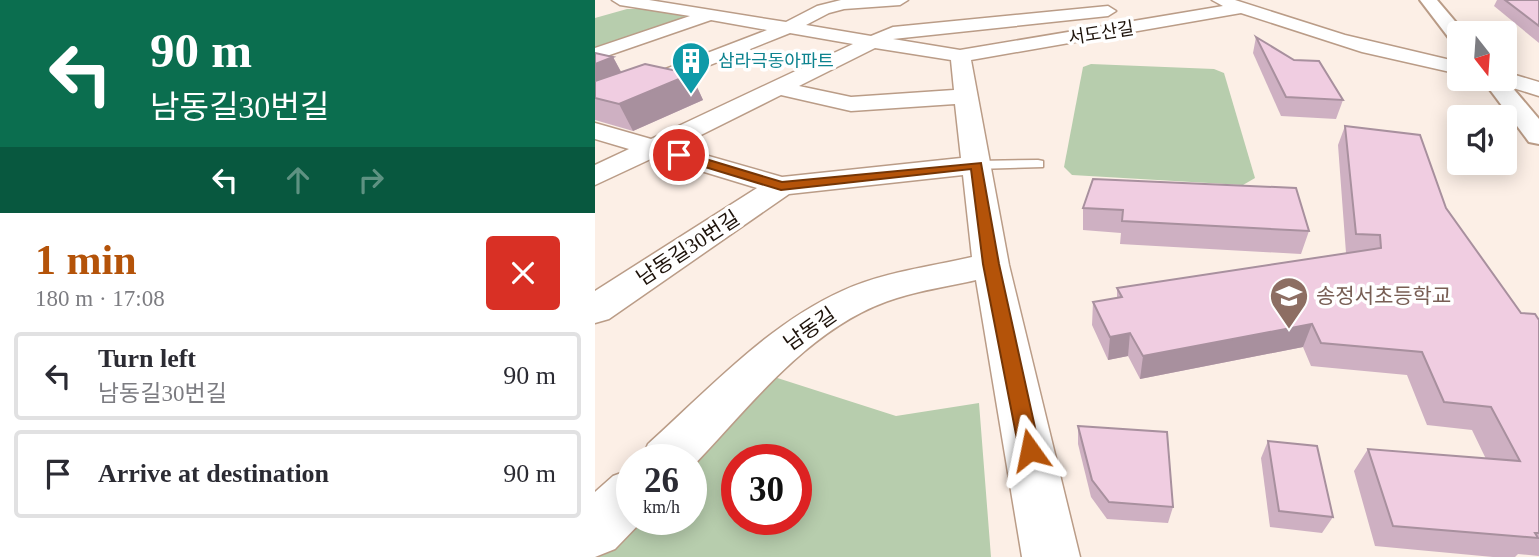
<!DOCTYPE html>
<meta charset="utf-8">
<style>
:root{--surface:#fff;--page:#f7f7f7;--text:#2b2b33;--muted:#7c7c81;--line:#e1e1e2;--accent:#b45309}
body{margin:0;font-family:"Times New Roman","Noto Sans KR",serif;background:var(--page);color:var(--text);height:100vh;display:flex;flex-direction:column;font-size:26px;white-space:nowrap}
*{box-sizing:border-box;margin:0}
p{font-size:23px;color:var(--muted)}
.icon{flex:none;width:38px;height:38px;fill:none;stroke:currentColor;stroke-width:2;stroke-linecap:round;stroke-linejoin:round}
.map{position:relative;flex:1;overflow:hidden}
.drawer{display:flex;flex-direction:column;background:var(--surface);width:595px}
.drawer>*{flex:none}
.banner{background:#0b6e4f;color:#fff;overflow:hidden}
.needle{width:46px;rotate:163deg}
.buttons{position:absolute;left:852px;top:21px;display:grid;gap:14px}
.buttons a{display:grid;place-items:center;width:70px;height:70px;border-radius:7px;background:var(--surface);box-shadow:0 4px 18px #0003;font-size:35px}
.speed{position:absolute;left:21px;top:444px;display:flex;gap:14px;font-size:35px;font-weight:700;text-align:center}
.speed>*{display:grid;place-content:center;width:91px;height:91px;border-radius:50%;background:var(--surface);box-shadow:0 4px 18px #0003;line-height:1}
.speed small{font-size:18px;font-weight:400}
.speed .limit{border:10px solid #d22;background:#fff;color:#111}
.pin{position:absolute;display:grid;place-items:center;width:60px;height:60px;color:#fff;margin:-30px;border:4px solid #fff;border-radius:50%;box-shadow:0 2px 7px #0007}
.me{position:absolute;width:77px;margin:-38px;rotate:348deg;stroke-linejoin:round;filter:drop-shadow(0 0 5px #0008)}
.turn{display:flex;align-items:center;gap:24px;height:147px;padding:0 35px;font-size:32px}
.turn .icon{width:91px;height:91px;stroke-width:2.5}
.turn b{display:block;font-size:49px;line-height:60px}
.lanes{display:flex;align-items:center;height:66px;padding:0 35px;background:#0003;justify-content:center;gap:35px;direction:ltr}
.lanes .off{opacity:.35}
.round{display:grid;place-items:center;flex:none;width:74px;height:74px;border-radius:7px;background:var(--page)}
.overview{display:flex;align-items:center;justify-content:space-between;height:119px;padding:0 35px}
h1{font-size:42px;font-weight:700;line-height:52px;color:var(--accent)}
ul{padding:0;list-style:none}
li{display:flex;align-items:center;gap:21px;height:88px;margin:0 14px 10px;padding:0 21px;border:4px solid var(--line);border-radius:7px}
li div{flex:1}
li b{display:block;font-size:26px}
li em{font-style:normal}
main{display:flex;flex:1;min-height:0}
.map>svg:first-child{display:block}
</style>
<main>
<section class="drawer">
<div class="banner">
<div class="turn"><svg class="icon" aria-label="left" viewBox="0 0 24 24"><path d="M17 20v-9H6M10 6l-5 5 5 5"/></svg><div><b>90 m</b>남동길30번길</div></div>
<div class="lanes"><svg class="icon" aria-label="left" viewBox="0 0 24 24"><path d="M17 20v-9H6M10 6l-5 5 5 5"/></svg><svg class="icon off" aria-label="ahead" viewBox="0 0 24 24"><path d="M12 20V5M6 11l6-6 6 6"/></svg><svg class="icon off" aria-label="right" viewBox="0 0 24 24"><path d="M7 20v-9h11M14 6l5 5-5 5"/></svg></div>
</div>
<div class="overview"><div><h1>1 min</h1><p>180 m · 17:08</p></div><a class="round" style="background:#d93025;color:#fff"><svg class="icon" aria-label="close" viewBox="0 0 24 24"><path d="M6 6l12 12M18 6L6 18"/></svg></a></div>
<ul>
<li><svg class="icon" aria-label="left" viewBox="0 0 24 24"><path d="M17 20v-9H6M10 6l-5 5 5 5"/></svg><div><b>Turn left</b><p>남동길30번길</p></div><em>90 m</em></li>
<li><svg class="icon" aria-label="arrive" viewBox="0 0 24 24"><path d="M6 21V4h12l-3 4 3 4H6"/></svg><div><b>Arrive at destination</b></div><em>90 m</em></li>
</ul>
</section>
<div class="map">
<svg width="944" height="557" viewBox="0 0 944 557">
<rect width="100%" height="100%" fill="#fcefe6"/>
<g fill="#b7cdad" fill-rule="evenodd">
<polygon points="32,9 50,9 103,18 5,49 0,48 0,18"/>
<polygon points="496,64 619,69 629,73 660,178 648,185 477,175 469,167 488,67"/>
<path d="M173 375 301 416 384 403 396 557H0L37 520H96V460H91ZM142 460H201V520H142Z"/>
</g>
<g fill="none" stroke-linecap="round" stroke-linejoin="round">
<g stroke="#ba9c87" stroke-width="3">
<polygon id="service" points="443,160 448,161 448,167 381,169 374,165 381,161"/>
</g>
<g stroke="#ba9c87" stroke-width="3">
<g id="minor">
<path d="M17 0H54L191 22 222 6 246 0H313L305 5 249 9 234 13 211 25 276 36 298 27 513 6 521 11 513 16 298 39 365 50 628 6 617 0H640L750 35 864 62V74L767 52 646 13 376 60 414 265 485 557H427L381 280C355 286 327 290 302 298 216 324 156 406 96 468V460H46L53 444C114 389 172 325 247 291 288 272 334 267 377 257L368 175 194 194 14 319 0 323V291L162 188 60 157 0 185V165L34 149 0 139V123L56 139 258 44 195 33 0 111V96L172 30 116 20 0 60V48L95 16 25 5ZM280 48 356 60 359 90 256 97 204 86ZM186 95 256 111 360 104 366 158 187 177 82 147Z"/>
<polygon points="910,72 944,82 944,96 902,83 900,79 910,79"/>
<polygon points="37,469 37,520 48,520 20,549 0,557 0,492 18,476"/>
</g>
</g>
<g stroke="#ba9c87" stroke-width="4">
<g id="secondary">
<polygon points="825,0 842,0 870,33 864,33 864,44 857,42"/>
<polygon points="887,79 910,79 944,119 944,144 934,142"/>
</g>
</g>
<use href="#service" fill="#fff" fill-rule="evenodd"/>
<use href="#minor" fill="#fff" fill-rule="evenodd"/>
<use href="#secondary" fill="#fff" fill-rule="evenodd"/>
</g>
<g fill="#ceb0c2">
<polygon points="902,0 944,0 944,43 899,6"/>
<polygon points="661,37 748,100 741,119 686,116 658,53"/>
<polygon points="0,53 18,57 26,72 96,74 108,100 38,131 0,120"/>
<polygon points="750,126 851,208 926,313 944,320 944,556 923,554 920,557 898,557 780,546 759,471 773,449 891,459 877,430 832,425 812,375 716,366 708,347 545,379 533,356 513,360 497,325 498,302 522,298 522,288 751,253 743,145"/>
<polygon points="498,179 714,231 706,254 525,244 526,233 488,230 488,208"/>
<polygon points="483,426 578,507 573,523 512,519 496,497 483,444"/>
<polygon points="673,441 738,517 727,533 675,527 666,458"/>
</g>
<g fill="#a8909e">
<polygon points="18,57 31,81 0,94 0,64"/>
<polygon points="96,74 108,100 38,131 24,104"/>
<polygon points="717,324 708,347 545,379 548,356"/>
<polygon points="535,333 533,356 513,360 515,337"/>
</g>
<g fill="#f0cde1" stroke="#a8909e" stroke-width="2">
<polygon points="910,0 944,0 944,26"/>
<polygon points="661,37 699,60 724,61 748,100 691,97"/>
<polygon points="0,53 18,57 0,64"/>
<polygon points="50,64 96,74 24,104 0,98 0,81"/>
<polygon points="750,126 825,135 851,208 926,313 940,314 944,320 944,533 940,533 943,538 798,526 773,449 925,461 896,407 849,402 827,352 726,343 717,324 548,356 535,333 515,337 498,302 527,297 522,288 786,248 785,235 761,234"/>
<polygon points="498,179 701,188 714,231 527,221 528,210 488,208"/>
<polygon points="483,426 572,432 578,507 514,502 497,480"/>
<polygon points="673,441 722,446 738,517 684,511"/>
</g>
<polygon fill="#b45309" stroke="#753606" stroke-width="2" points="84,151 187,182 386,163 404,264 445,450 442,456 435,459 427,456 424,450 388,264 376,169 186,190 80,158 78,155"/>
<defs>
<g id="building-pin" transform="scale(2.0125)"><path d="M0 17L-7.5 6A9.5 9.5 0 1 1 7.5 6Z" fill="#0f9aa8" stroke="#fff"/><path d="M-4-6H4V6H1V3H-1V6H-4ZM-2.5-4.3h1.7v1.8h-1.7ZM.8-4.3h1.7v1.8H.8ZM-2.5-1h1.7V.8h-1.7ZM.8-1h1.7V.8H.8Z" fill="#fff"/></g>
<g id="school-pin" transform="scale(2.0125)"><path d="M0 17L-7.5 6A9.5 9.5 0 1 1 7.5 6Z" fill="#8d6e63" stroke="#fff"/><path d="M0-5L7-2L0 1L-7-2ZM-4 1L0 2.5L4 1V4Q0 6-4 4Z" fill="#fff"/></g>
</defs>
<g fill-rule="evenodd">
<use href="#building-pin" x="96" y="61"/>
<use href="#school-pin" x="694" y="296"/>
</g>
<g text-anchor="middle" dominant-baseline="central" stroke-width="7" stroke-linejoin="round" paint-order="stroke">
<g font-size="18" fill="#1d120a" stroke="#fff">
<text transform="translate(506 33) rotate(-9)">서도산길</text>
</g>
<g font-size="18" fill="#0d838f" stroke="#fff" text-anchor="start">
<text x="123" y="61">삼라극동아파트</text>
</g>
<g font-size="21" fill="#1d120a" stroke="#fff">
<text transform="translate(93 248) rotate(-33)">남동길30번길</text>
<text transform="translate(215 329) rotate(-35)">남동길</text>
</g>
<g font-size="21" fill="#785e54" stroke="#fff" text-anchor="start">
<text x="721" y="296">송정서초등학교</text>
</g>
</g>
</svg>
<div class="buttons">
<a><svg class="needle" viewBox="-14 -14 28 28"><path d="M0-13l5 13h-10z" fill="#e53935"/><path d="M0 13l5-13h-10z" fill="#7c7c81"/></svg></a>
<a><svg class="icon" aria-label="sound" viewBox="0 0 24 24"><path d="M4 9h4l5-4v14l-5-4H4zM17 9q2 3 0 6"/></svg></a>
</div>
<div class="speed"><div>26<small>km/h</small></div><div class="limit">30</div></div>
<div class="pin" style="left:84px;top:155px;background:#d93025"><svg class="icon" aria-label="arrive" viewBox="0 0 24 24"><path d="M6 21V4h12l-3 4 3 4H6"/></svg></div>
<svg class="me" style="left:435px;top:450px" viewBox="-20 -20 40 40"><path d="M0-17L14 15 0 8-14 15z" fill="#b45309" stroke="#fff" stroke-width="4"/></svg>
</div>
</main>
